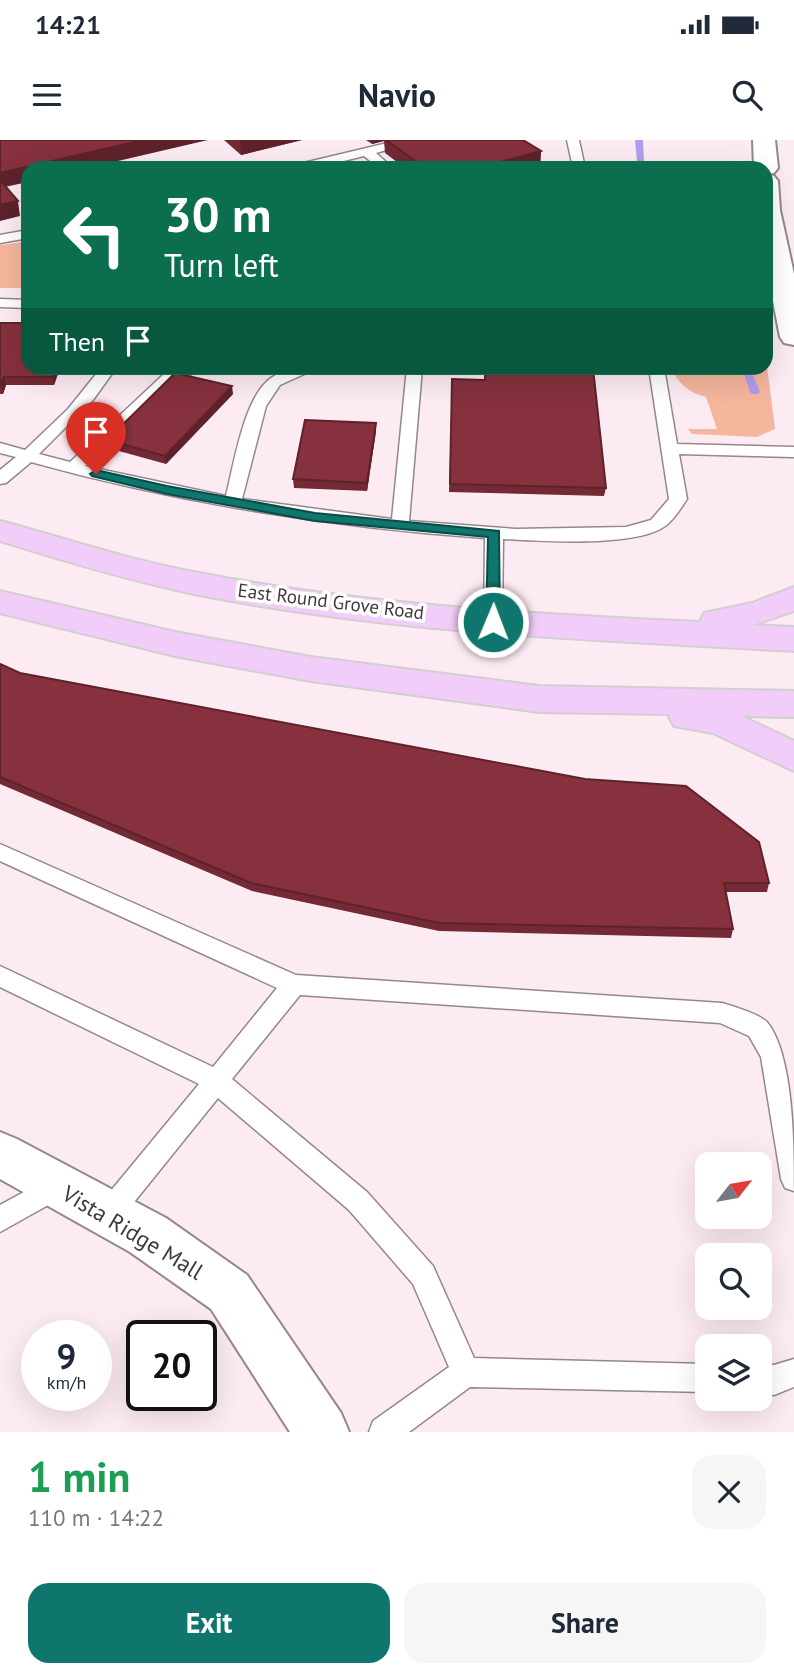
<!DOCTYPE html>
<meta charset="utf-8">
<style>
:root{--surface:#fff;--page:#f6f6f7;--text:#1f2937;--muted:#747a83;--accent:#0f766e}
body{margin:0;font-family:"PT Sans",sans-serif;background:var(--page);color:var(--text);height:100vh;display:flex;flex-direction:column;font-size:26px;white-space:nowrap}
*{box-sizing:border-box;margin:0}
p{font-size:23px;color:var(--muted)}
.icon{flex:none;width:38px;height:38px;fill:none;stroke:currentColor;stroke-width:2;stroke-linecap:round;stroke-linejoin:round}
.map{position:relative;height:1292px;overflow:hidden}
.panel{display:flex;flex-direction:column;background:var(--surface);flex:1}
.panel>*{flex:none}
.guide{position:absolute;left:21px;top:21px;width:752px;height:214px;border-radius:21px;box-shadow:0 7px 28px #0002;background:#0b6e4f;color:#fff;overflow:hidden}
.needle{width:46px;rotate:59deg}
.fabs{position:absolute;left:695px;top:1012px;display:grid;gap:14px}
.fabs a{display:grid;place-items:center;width:77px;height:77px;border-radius:14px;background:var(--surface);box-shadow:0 7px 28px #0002;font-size:35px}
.speed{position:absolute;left:21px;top:1180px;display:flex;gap:14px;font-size:35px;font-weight:700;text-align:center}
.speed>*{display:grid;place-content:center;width:91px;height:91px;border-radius:50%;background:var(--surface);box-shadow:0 7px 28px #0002;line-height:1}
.speed small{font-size:18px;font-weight:400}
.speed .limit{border:4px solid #111;border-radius:10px;background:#fff;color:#111}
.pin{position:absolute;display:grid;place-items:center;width:60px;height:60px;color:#fff;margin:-72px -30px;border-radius:50% 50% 50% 0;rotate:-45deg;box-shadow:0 0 7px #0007}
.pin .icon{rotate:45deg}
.me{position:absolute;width:77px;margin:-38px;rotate:1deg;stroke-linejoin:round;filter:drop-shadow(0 0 5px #0008)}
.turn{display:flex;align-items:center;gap:24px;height:147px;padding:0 28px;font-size:32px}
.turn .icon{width:91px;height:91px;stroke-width:2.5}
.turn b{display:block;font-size:49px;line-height:60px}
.then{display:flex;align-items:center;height:66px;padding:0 28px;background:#0003;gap:14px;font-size:26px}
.round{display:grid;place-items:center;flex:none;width:74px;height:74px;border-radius:21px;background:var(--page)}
.headline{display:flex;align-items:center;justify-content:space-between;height:119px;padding:0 28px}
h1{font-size:42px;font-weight:600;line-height:52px;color:#1e9e55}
.cta{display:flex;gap:14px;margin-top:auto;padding:14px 28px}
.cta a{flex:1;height:80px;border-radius:21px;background:var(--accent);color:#fff;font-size:28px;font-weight:600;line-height:80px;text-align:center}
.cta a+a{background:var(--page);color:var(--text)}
.status{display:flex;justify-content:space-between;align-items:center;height:49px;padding:0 35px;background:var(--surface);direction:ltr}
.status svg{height:19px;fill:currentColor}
header{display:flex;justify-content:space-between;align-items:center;height:91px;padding:0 28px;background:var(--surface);font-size:32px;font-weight:600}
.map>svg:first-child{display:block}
</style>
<div class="status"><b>14:21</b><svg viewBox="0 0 49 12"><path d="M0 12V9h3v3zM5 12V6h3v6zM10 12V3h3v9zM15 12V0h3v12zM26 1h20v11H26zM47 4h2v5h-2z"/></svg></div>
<header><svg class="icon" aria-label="menu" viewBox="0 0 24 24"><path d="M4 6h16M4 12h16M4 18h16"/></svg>Navio<svg class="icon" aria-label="search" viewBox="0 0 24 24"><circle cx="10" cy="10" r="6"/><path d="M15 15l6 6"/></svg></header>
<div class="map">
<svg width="794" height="1292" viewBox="0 0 794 1292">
<rect width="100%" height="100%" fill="#fdebf3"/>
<g fill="#f5b69d">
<polygon points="23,102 28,104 28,148 0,148 0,105"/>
<path d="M767 226 775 289 757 297 692 294 688 289H717L706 257C689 253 678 243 671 228Z"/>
</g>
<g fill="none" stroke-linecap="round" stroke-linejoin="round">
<g fill="#b09dee" fill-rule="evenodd">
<polygon points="635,0 643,0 644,23 637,21"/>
<polygon points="742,228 750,228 760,252 758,254 752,254 750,252"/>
</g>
<g stroke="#96868d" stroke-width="3">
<g id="service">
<polygon points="400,0 421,0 376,13 393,28 379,28 364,16 315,28 293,28 295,25"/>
<polygon points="567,0 579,0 585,28 573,28"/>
<polygon points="28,90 28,98 0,103 0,95"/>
<polygon points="0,159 28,160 28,168 0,167"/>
<path d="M101 228H116L93 260 39 314 70 322 165 233 182 228H203L201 231 175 239 85 326 226 356C234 324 244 257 271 238 284 229 298 228 313 228L311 231 280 245 266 266 242 359 392 379 407 228H422L409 381 516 389 626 387 651 380 669 359 649 228H664L677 304 794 307V317L679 314 687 359C680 369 673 382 662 388 630 407 540 401 503 399L502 482 500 486H486L484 482 485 398C332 387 179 363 31 322L6 343 0 344V330L16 317 0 313V303L25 310 68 269Z"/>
<path d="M0 704 296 835 722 863C735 867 757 873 767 882 794 915 794 1007 794 1051L785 1048 781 1039 761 917 749 896 720 883 300 855 232 939 367 1052 433 1126 474 1218 707 1224V1252L470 1247 409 1292H369L373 1281 449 1227 413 1144 349 1070 218 958 118 1082 109 1085 100 1082 96 1073 100 1064 199 944 0 847V826L213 927 277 848 0 721Z"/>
<polygon points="57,1034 66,1037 70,1046 66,1055 0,1092 0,1065"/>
<polygon points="794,1219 794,1247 774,1255 760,1253 760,1225 774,1225"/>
</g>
</g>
<g stroke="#96868d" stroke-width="4">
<polygon id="minor" points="0,992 17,999 166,1078 247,1135 341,1273 349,1292 290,1292 211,1169 130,1112 0,1039"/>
</g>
<g stroke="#96868d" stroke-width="4">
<polygon id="secondary" points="753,0 775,0 778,28 774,33 768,34 774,36 778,41 780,70 794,134 794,205 784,203 780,197 766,125 766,28 754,28"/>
</g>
<g stroke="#d1cfd0" stroke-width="4">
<g id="primary">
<path d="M0 381C65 398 128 420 194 432 361 465 531 474 700 482L704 473 752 463 794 447V471L753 485 794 487V511C594 500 391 493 194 454 128 440 64 421 0 401Z"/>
<polygon points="0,451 175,492 311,517 539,546 794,551 794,577 741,576 794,601 794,631 713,593 674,586 669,577 670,574 539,572 311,541 175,516 0,473"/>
</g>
</g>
<use href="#service" fill="#fff" fill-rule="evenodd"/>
<use href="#minor" fill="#fff" fill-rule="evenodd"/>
<use href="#secondary" fill="#fff" fill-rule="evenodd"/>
<use href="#primary" fill="#f2cdf9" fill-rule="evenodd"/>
</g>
<g fill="#732a34">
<polygon points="224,0 302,0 241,15"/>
<polygon points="366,0 523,0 541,11 540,26 533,28 405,28 385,13 384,1 372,4"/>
<polygon points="0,183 28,228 60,228 54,245 6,245 3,254 0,254"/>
<polygon points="452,239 606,348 604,356 449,352"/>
<polygon points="233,254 166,324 108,308 107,300"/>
<polygon points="376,291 367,351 294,348 293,339"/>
<polygon points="0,524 20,533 769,743 767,752 725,752 733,789 731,798 439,791 252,751 0,644"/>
</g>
<g fill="#5e222b">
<polygon points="143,0 208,0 88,28 28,28 28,42 0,48 0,33"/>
<polygon points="240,0 302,0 241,15"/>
<polygon points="372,0 384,0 384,1 372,4"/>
<polygon points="541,11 540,26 533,28 499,28 504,21"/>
<polygon points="18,61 20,76 0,81 0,65"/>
<polygon points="56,228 60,228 54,245 53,237"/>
<polygon points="4,237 6,245 3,254 1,246"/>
<polygon points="232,246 233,254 166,324 165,316"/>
<polygon points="376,283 376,291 367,351 367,343"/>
</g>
<g fill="#86313d" stroke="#5e222b" stroke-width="2">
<polygon points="0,0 143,0 0,33"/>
<polygon points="386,0 523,0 541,11 504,21 510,25 499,28 425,28"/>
<polygon points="0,40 18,61 0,65"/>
<polygon points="0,183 28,183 28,228 56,228 53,237 4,237 0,246"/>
<polygon points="485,228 593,228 606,348 450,344 452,239 485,240"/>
<polygon points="175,233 232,246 165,316 107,300"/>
<polygon points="305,280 376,283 367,343 293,339"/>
<polygon points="0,524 20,533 585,639 686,646 759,702 769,743 724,743 733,789 439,783 251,743 0,637"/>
</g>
<polygon fill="#0f766e" stroke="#0a4d48" stroke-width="2" points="96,330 167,346 315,373 499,391 500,482 493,486 486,482 488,397 315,381 167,354 92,336 90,334"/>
<g text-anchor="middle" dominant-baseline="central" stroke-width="7" stroke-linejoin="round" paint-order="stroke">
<g font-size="19" fill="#40393c" stroke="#fff">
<text transform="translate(331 461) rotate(7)">East Round Grove Road</text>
</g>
<g font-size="23" fill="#40393c" stroke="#fff">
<text transform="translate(133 1092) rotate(31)">Vista Ridge Mall</text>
</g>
</g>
</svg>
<div class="fabs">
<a><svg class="needle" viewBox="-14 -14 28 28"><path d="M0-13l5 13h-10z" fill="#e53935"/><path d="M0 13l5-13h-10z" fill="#747a83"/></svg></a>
<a><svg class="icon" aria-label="search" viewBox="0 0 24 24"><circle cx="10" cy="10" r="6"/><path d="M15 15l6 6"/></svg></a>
<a><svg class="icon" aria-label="layers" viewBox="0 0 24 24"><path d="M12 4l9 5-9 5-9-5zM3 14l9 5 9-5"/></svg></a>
</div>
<div class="speed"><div>9<small>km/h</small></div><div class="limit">20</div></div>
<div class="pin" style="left:96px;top:334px;background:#d93025"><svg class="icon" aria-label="arrive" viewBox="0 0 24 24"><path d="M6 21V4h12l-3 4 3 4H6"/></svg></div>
<svg class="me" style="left:493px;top:482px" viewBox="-20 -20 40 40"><circle r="17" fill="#0f766e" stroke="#fff" stroke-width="3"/><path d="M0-11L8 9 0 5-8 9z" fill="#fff"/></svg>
<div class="guide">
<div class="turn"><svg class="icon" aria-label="left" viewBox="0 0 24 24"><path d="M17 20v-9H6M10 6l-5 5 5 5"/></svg><div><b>30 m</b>Turn left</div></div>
<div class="then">Then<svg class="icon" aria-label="arrive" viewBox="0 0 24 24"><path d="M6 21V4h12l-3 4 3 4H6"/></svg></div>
</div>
</div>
<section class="panel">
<div class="headline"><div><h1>1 min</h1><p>110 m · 14:22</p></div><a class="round"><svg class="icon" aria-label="close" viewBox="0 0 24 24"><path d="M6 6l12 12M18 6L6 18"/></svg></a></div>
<div class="cta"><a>Exit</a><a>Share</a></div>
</section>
